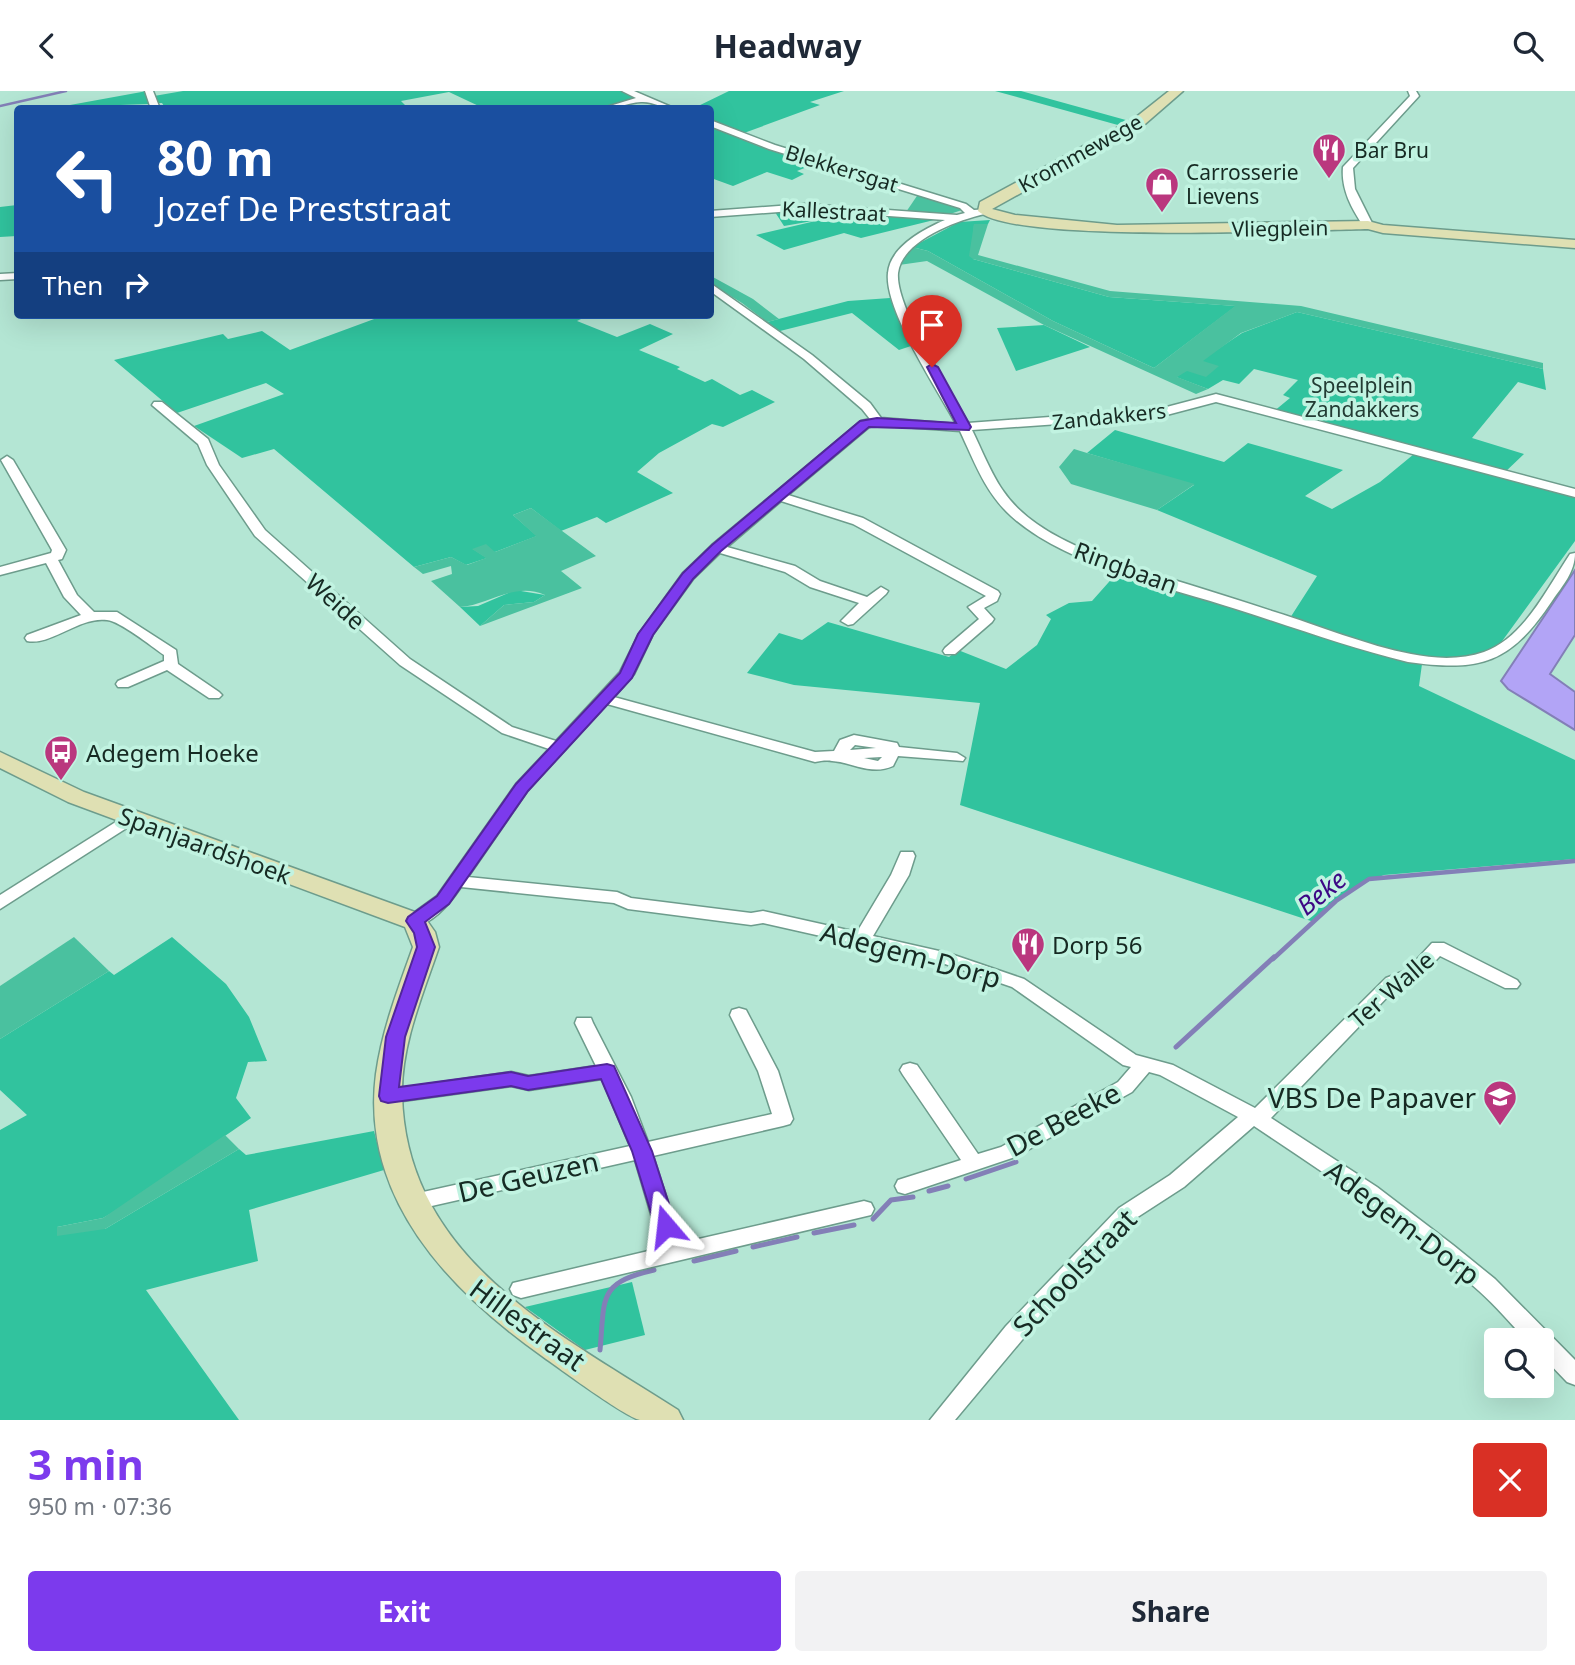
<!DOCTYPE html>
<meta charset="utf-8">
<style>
:root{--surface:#fff;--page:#f2f2f3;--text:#1f2937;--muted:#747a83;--accent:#7c3aed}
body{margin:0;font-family:"Noto Sans",sans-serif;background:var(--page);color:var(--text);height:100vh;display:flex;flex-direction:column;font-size:26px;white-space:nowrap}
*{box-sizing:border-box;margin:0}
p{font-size:23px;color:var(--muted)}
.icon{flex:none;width:38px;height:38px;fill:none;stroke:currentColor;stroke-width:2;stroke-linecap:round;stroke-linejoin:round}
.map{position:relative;height:1329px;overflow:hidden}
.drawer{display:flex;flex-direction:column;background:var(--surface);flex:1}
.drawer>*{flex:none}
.guide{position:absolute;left:14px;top:14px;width:700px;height:214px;border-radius:7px;box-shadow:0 7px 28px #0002;background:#1a4fa0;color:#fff;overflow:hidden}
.fabs{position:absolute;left:1484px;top:1237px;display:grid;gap:14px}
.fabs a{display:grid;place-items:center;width:70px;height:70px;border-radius:7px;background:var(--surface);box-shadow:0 7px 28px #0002;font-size:35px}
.pin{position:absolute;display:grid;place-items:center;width:60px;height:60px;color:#fff;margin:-72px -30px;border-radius:50% 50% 50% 0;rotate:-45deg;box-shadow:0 0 7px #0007}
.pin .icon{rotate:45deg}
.me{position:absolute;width:77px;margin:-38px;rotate:343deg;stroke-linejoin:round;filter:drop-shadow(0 0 5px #0008)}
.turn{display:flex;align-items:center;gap:24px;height:147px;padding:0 28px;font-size:32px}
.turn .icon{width:91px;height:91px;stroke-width:2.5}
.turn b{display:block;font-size:49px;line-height:60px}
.then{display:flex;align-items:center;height:66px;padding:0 28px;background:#0003;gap:14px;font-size:26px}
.round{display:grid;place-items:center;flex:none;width:74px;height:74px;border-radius:7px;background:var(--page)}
.headline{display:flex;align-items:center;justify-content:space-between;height:119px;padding:0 28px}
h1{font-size:42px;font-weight:700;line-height:52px;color:var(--accent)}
.button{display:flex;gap:14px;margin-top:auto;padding:14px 28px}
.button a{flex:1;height:80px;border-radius:7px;background:var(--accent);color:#fff;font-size:28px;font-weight:700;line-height:80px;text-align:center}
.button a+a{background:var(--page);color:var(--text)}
header{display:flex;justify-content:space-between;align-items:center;height:91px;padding:0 28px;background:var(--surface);font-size:32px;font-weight:700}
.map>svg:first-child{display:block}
</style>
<header><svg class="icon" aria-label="back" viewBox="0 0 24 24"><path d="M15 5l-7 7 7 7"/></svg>Headway<svg class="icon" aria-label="search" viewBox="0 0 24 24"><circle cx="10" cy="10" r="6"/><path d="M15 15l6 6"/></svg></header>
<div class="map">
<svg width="1575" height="1329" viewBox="0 0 1575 1329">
<rect width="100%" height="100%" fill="#b4e6d4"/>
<g fill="#31c39e">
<polygon points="147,0 151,13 59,16"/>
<polygon points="183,0 621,0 639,6 597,18 483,17 449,1 401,10 408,17 166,18 162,12 156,12 154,5"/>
<polygon points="729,0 844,0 810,11 820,14 744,42 711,30 710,18 692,18"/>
<polygon points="995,0 1021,0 1133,31 1125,36"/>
<polygon points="711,35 758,55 817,72 797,80 804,83 792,89 767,81 733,95 711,87"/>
<polygon points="17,114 17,145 0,146 0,116"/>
<path d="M773 118C827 119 880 125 934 129L861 147 844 142 784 159 756 144 824 128 784 135Z"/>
<polygon points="990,129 988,133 974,133 973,168 1109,206 1236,215 1154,277 1053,230 928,160 912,156 959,131"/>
<polygon points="890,207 911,255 899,259 852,222 780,240 767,231 848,210"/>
<polygon points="1297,221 1543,278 1546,299 1518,291 1472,347 1524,363 1503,383 1273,321 1290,307 1283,304 1298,289 1254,278 1239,293 1223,289 1208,298 1176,286 1242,242"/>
<polygon points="385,224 589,224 577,230 617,246 650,233 673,243 639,259 680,276 677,278 705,291 712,288 740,304 752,299 775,311 723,336 712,333 659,362 637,381 673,402 606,432 597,426 561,440 531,417 513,424 537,445 495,461 473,458 487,467 466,474 451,466 414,476 274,358 242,367 194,335 284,303 266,292 177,322 114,269 223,243 228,248 262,240 290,259"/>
<polygon points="1044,234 1090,256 1016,280 997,237"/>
<path d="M1115 339 1224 371 1248 352 1343 379 1305 405 1332 418 1380 391 1414 363 1575 406V450L1500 553C1442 590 1350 545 1290 527L1317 485 1157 419 1194 394 1087 362Z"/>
<polygon points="1116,483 1422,573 1419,595 1575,669 1575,768 1384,784 1356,795 1314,831 960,714 980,612 794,594 747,582 779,542 802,549 828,531 949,566 958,559 1006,578 1037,554 1051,528 1046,524 1069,512 1092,510"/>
<polygon points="515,499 545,504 534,511 504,514 480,535 460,516 478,515"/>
<polygon points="172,846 226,893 249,926 267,970 248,971 236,1007 251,1027 122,1116 103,1127 57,1136 105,1138 239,1058 246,1064 374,1040 384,1079 249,1119 258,1170 146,1199 239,1329 0,1329 0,1039 27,1024 0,999 0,948 109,880 114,884"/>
<polygon points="632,1191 645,1244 585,1259 525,1216"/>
</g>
<g fill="#4ac19f">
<polygon points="919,102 965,118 950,123 906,121"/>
<polygon points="974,133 988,133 978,164 1110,200 1301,215 1543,272 1543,278 1297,221 1241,242 1203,270 1219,275 1206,286 1187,280 1177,286 1208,298 1196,303 1044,234 927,170 899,174 912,156 928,160 1053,230 1154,277 1235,215 1109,206 973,168 969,165"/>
<polygon points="711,185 753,208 779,228 767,231 742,212 711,193"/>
<polygon points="1074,358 1087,362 1195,393 1157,419 1071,393 1059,376"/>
<path d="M531 417 596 465 561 480 582 497 480 535 504 514 534 511 545 504C515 490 489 514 460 516L431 490 452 483 451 475 423 483 414 476 451 466 467 474 486 467 472 458 486 453 495 461 536 445 513 424Z"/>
<polygon points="74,846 109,880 0,948 0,895"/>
<polygon points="225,1044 239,1058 105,1138 57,1145 57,1136 103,1127"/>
</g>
<polygon fill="#b2a4f6" stroke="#837fb7" stroke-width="2" points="1575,479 1575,544 1550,583 1575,601 1575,639 1508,598 1501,590"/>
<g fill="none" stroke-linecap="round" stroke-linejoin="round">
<polyline stroke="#837fb7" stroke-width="2.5" points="0,15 66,0"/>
<polyline stroke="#837fb7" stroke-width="4.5" points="1273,868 1336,810 1369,788 1575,770"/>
<g stroke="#837fb7" stroke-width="5">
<polyline points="1176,956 1274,866"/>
<polyline points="966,1088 1016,1071"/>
<polyline points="929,1100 948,1095"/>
<polyline points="873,1128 891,1109 913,1106"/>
<polyline points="814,1142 854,1134"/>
<polyline points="753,1156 797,1146"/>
<polyline points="694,1170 736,1160"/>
<path d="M600 1259C605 1207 597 1192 654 1179"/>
</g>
<g stroke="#6d9c8c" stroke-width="3">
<g id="street">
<polygon points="145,0 153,0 160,18 151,18"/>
<path d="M622 0H634L676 18C664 18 652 10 641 11 627 12 615 18 600 18L636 7Z"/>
<path d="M1408 0H1416L1419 5 1353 77 1355 98 1373 134 1364 136C1352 118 1341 99 1343 76L1410 5Z"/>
<path d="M710 29 775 54 966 113 974 119 989 118V122C961 128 902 148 898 182 895 217 950 299 968 332L1159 318 1216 303 1575 398V406L1216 311 1159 326 972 339C991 378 999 407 1037 433 1074 459 1121 472 1164 486 1201 497 1238 509 1275 521 1317 534 1368 555 1411 563 1435 568 1461 569 1484 561 1524 547 1548 496 1570 463L1575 462C1575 481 1563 494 1552 510 1510 573 1481 581 1408 571 1350 557 1293 536 1236 518 1167 496 1065 474 1011 425 985 401 975 372 960 340L877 334 869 336 788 404 863 427 998 500 1000 503 997 510 984 517 994 528 992 531 955 563H945L943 560 945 557 979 528 968 516 986 505 853 433 781 410 727 456 795 475 820 490 867 506 881 496 888 500 886 503 853 533 848 534 841 530 859 512 810 496 785 481 720 462 693 488 653 543 634 583 614 606 815 661 834 660 840 649 854 644 897 652 899 656 957 662 965 667 963 670 898 665 893 675C871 685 852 671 832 670 827 669 820 670 815 671L607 613 528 699 468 786 617 801 631 807 751 822 763 820 857 841 891 784 901 761H913L915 765 909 784 873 845 948 862 1024 888 1136 964 1173 974 1255 1017 1386 887 1407 879 1432 852H1444L1517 889 1520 893 1517 897H1505L1440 865 1419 887 1398 895 1271 1027 1377 1096 1453 1154 1495 1188 1575 1269V1294L1567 1291 1542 1265V1250H1527C1511 1233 1496 1215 1479 1200 1410 1137 1331 1087 1254 1035L1184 1096 1133 1129 1022 1249 955 1329H930L1006 1235 1119 1117 1170 1084 1238 1026 1160 984 1149 981 1132 1001 1015 1066 905 1103 898 1101 895 1095 898 1089 961 1069 903 984 900 979 903 974 910 972 917 974 978 1063 1001 1056 1118 991 1131 976 1123 974 1012 896 945 873 763 832 751 834 628 818 614 812 461 796C451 811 428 840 408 834L405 830 408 826 437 805 516 693 549 658 502 642 400 574 255 445 207 374 198 353 152 314 154 311H162L208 348 219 374 265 439 410 568 512 636 556 650 620 581 639 543 683 482 712 454 861 330 870 328 862 318 804 268 710 200V192L812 264 870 312 881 327 956 333C938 299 884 219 888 182 890 156 924 138 945 129L805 119 710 126V120L805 113 957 124 965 122 960 117 769 58 710 35ZM855 654 876 657 850 659ZM882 666 878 670 864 667Z"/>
<polygon points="18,182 18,188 0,189 0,183"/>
<path d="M7 365 13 369 66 459 62 468 58 469 77 504 94 521H117L176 559 178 573 219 601 222 604 219 607H209L167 579 128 596H118L116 593 118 590 164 570V564C151 555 120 530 107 529 80 525 51 555 27 550L25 547 27 544 81 524 64 506 46 472 0 484V476L51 462 52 459 1 369Z"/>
<polygon points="130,722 138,727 136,731 0,818 0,804"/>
<polygon points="739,917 746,919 778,980 793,1028 790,1033 783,1035 653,1065 681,1152 864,1110 871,1112 874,1118 871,1124 521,1207 513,1204 510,1198 513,1192 661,1157 635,1069 414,1119 407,1117 404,1111 407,1105 414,1103 630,1055 602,988 529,999 511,995 388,1012 381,1010 378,1005 381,1000 511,981 529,985 596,975 575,932 577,927 591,927 593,932 631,1006 648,1051 772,1023 758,980 730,924 732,919"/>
</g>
</g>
<g stroke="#6d9c8c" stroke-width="3">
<g id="secondary">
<path d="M1169 0H1183L1145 33 992 118 1015 124 1117 134 1368 130 1383 134 1575 149V157L1383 142 1368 138C1306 139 1013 153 978 120L980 111 1135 27Z"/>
<path d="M0 661 84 701 423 824 435 841 439 856C423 903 401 954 402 1004 406 1168 557 1241 678 1319L683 1329C669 1329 653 1329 640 1329 625 1326 559 1277 542 1265 449 1199 360 1107 376 983 382 939 398 898 413 856L405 836 68 711 0 677Z"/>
</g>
</g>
<use href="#street" fill="#fff" fill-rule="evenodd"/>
<use href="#secondary" fill="#dfe0b3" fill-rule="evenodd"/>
</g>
<polygon fill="#7c3aed" stroke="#51269a" stroke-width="2" points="932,273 938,276 971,336 969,339 869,336 721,460 693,488 653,544 632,587 528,700 449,813 425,831 435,856 405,946 399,996 511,981 528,985 607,973 614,975 652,1060 676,1135 673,1141 658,1141 655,1135 632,1060 601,988 528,999 511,995 388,1012 381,1010 379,1005 386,946 417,856 414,842 406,830 408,826 437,805 516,693 620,582 638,543 683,482 712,454 860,330 877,327 956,332 927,276"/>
<defs>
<g id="restaurant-pin" transform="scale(1.75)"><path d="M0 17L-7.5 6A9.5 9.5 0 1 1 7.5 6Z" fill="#ba377e" stroke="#c1f3e1"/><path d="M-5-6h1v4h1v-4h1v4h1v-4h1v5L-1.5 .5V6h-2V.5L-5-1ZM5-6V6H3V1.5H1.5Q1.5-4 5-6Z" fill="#fff"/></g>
<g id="shop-pin" transform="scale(1.75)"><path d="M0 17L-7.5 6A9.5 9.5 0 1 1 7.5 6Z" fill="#ba377e" stroke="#c1f3e1"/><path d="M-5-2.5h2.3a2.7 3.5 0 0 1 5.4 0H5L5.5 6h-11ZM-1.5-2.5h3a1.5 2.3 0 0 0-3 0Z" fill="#fff"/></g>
<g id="bus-pin" transform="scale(1.75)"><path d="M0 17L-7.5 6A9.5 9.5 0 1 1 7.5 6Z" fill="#ba377e" stroke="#c1f3e1"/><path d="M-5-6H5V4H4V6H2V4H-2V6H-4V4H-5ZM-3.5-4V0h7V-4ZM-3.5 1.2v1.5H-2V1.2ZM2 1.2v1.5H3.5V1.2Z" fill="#fff"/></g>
<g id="school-pin" transform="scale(1.75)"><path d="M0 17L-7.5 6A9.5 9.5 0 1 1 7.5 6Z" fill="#ba377e" stroke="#c1f3e1"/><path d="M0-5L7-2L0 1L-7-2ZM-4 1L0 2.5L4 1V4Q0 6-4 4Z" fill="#fff"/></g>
</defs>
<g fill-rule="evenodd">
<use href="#restaurant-pin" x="1329" y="59"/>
<use href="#shop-pin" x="1162" y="93"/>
<use href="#bus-pin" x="61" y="661"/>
<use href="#restaurant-pin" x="1028" y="853"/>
<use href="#school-pin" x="1500" y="1006"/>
</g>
<g text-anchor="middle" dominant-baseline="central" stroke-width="7" stroke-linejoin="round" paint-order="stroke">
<g font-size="21" fill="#162a23" stroke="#c1f3e1" text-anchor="start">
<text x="1354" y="59">Bar Bru</text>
<text x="1186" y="81">Carrosserie<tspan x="1186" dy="24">Lievens</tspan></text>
</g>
<g font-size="21" fill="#162a23" stroke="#c1f3e1">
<text transform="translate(1080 62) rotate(-29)">Krommewege</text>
<text transform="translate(842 77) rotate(17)">Blekkersgat</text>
<text transform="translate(834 120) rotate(3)">Kallestraat</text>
<text transform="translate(1280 137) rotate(-1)">Vliegplein</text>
<text transform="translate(1109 325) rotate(-6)">Zandakkers</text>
</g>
<g font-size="21" fill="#223b33" stroke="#c1f3e1">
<text x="1362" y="294">Speelplein<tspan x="1362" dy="24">Zandakkers</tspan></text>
</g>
<g font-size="24" fill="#162a23" stroke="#c1f3e1">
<text transform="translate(1126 476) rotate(20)">Ringbaan</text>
<text transform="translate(336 510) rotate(42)">Weide</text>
<text transform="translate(205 754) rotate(20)">Spanjaardshoek</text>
<text transform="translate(1391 898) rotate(-41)">Ter Walle</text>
</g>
<g font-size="24" fill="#162a23" stroke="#c1f3e1" text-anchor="start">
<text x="86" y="661">Adegem Hoeke</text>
<text x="1052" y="853">Dorp 56</text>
</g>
<g font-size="26" font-style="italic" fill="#3c0785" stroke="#c1f3e1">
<text transform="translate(1321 801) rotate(-39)">Beke</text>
</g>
<g font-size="28" fill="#162a23" stroke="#c1f3e1">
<text transform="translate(911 863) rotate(15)">Adegem-Dorp</text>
<text transform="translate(1063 1028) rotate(-28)">De Beeke</text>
<text transform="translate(528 1085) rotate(-13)">De Geuzen</text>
<text transform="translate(1403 1131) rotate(37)">Adegem-Dorp</text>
<text transform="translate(1074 1181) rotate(-46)">Schoolstraat</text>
<text transform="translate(528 1233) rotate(36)">Hillestraat</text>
</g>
<g font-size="28" fill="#162a23" stroke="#c1f3e1" text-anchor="end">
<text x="1476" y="1006">VBS De Papaver</text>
</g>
</g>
</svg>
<div class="fabs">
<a><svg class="icon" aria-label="search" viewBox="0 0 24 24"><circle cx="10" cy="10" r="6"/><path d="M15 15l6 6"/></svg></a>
</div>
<div class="pin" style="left:932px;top:276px;background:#d93025"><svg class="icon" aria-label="arrive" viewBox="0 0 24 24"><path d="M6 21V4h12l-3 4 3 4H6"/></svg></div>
<svg class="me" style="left:666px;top:1135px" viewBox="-20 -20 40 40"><path d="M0-17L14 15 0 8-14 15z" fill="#7c3aed" stroke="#fff" stroke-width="4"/></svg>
<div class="guide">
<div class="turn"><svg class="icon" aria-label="left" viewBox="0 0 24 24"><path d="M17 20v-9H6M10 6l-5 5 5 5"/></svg><div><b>80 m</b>Jozef De Preststraat</div></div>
<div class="then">Then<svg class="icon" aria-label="right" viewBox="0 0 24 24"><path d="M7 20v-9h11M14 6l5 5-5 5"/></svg></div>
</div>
</div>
<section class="drawer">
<div class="headline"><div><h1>3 min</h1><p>950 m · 07:36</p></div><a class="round" style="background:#d93025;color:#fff"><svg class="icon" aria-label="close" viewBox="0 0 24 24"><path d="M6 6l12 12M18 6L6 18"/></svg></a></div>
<div class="button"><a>Exit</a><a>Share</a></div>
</section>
